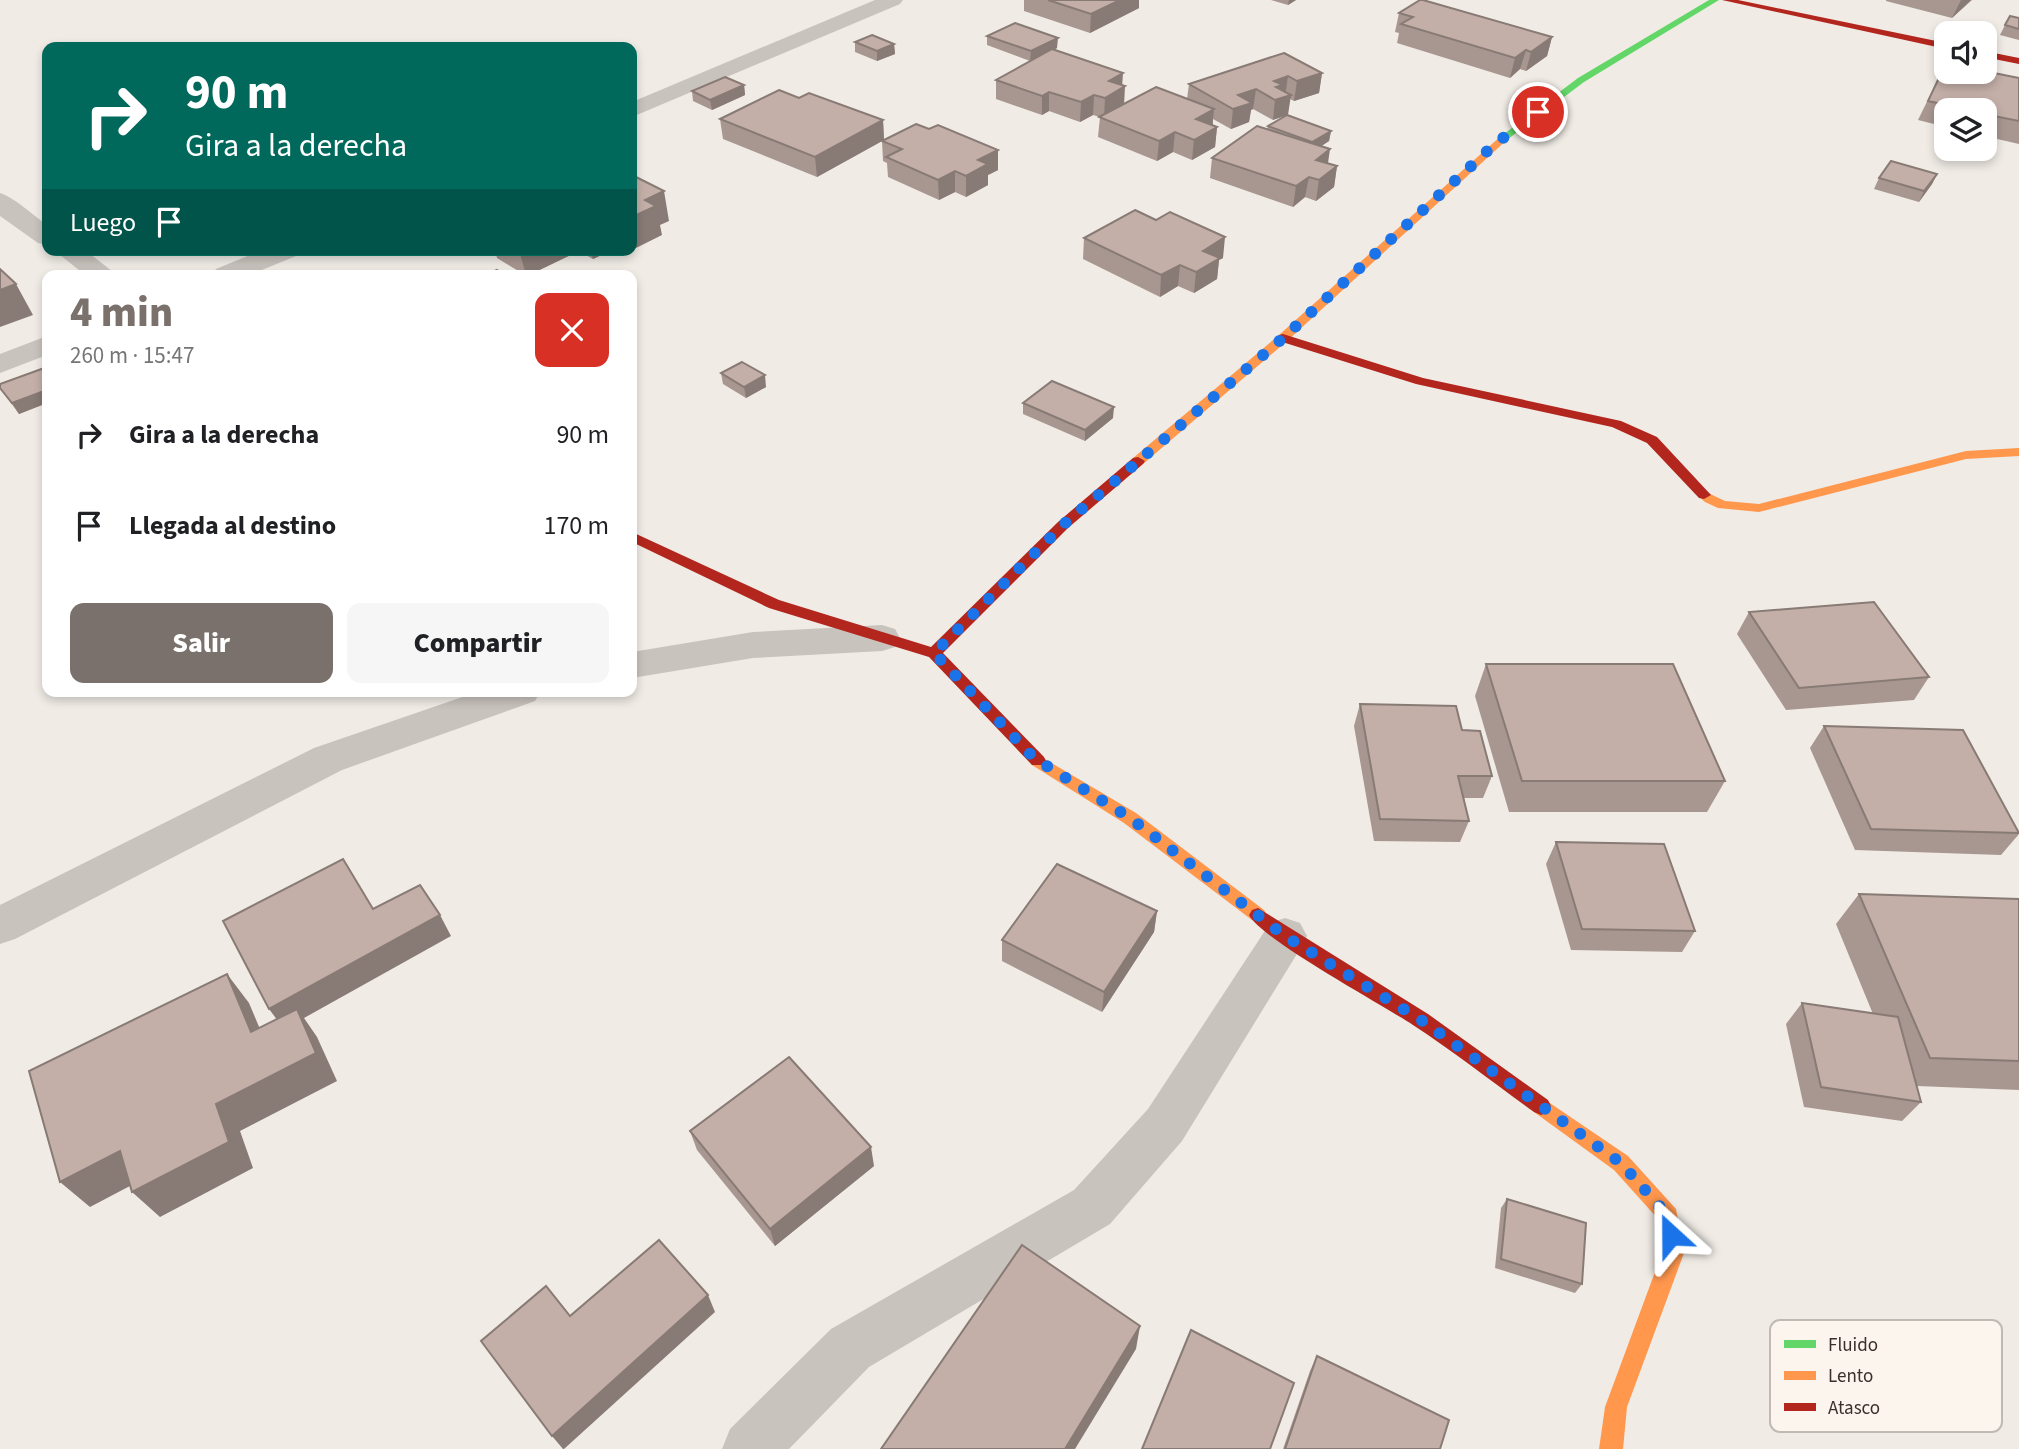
<!DOCTYPE html>
<html lang="es">
<meta charset="utf-8">
<style>
:root{--surface:#fff;--page:#f6f6f6;--text:#202124;--muted:#757577;--accent:#7a716c}
body{margin:0;font-family:"Source Sans 3",sans-serif;background:var(--page);color:var(--text);height:100vh;display:flex;flex-direction:column;font-size:26px;white-space:nowrap}
*{box-sizing:border-box;margin:0}
p{font-size:23px;color:var(--muted)}
.icon{flex:none;width:38px;height:38px;fill:none;stroke:currentColor;stroke-width:2;stroke-linecap:round;stroke-linejoin:round}
.map{position:relative;flex:1;overflow:hidden}
.drawer{position:absolute;left:42px;top:270px;width:595px;height:427px;display:flex;flex-direction:column;background:var(--surface);border-radius:14px;box-shadow:0 4px 10px #0003}
.drawer>*{flex:none}
.hud{position:absolute;left:42px;top:42px;width:595px;height:214px;border-radius:14px;box-shadow:0 4px 10px #0003;background:#00695c;color:#fff;overflow:hidden}
.controls{position:absolute;left:1934px;top:21px;display:grid;gap:14px}
.controls a{display:grid;place-items:center;width:63px;height:63px;border-radius:14px;background:var(--surface);box-shadow:0 4px 10px #0003;font-size:35px}
.pin{position:absolute;display:grid;place-items:center;width:60px;height:60px;color:#fff;margin:-30px;border:4px solid #fff;border-radius:50%;box-shadow:0 2px 7px #0007}
.me{position:absolute;width:77px;margin:-38px;rotate:336deg;stroke-linejoin:round;filter:drop-shadow(0 0 5px #0008)}
.turn{display:flex;align-items:center;gap:24px;height:147px;padding:0 28px;font-size:32px}
.turn .icon{width:91px;height:91px;stroke-width:2.5}
.turn b{display:block;font-size:49px;line-height:60px}
.then{display:flex;align-items:center;height:66px;padding:0 28px;background:#0003;gap:14px;font-size:26px}
.round{display:grid;place-items:center;flex:none;width:74px;height:74px;border-radius:14px;background:var(--page)}
.summary{display:flex;align-items:center;justify-content:space-between;height:119px;padding:0 28px}
h1{font-size:42px;font-weight:800;line-height:52px;color:var(--accent)}
.action{display:flex;gap:14px;margin-top:auto;padding:14px 28px}
.action a{flex:1;height:80px;border-radius:14px;background:var(--accent);color:#fff;font-size:28px;font-weight:800;line-height:80px;text-align:center}
.action a+a{background:var(--page);color:var(--text)}
ul{padding:0;list-style:none}
li{display:flex;align-items:center;gap:21px;height:91px;padding:0 28px}
li div{flex:1}
li b{display:block;font-size:26px}
li em{font-style:normal}
.map>svg:first-child{display:block}
</style>
<div class="map">
<svg width="2019" height="1449" viewBox="0 0 2019 1449">
<rect width="100%" height="100%" fill="#f0ebe5"/>
<g fill="none" stroke-linecap="round" stroke-linejoin="round">
<g fill="#c9c3be" fill-rule="evenodd">
<polygon points="875,0 903,0 900,4 632,117 632,102"/>
<path d="M0 193C14 197 34 216 47 225V245L38 243 0 216Z"/>
<polygon points="54,250 85,250 117,275 85,275"/>
<polygon points="262,250 299,250 296,256 250,275 212,275 216,269"/>
<polygon points="47,336 47,355 0,373 0,354"/>
<polygon points="882,625 895,629 900,638 895,647 882,651 753,658 632,678 632,652 753,632"/>
<polygon points="480,691 541,691 535,701 342,770 15,939 0,944 0,905 314,748"/>
<polygon points="1285,918 1300,923 1307,936 1300,949 1182,1141 1110,1224 869,1367 789,1449 722,1449 730,1429 831,1329 1074,1190 1148,1109 1270,923"/>
</g>
<polygon fill="#63d668" fill-rule="evenodd" points="1709,0 1719,0 1584,82 1508,139 1500,137 1578,78"/>
<g fill="#ff974d" fill-rule="evenodd">
<polygon points="1502,135 1510,137 1287,341 1143,464 1133,464 1133,458 1279,335"/>
<polygon points="2019,448 2019,456 1966,459 1759,512 1718,508 1705,502 1697,495 1704,491 1725,501 1759,504 1966,451"/>
<polygon points="1038,755 1136,813 1264,910 1267,915 1264,920 1258,922 1252,920 1124,823 1032,765 1030,761 1032,757"/>
<polygon points="1541,1097 1628,1156 1676,1209 1684,1253 1627,1407 1623,1449 1599,1449 1605,1407 1662,1253 1659,1220 1614,1170 1534,1112 1531,1106 1534,1100"/>
</g>
<g fill="#b3261e" fill-rule="evenodd">
<polygon points="1722,0 1738,0 1946,43 1946,49"/>
<polygon points="1984,51 2019,58 2019,64 1984,57"/>
<polygon points="1283,334 1423,378 1621,421 1657,437 1711,495 1704,499 1699,498 1647,443 1612,427 1416,384 1279,341 1279,335"/>
<polygon points="1138,457 1145,461 1143,464 1068,528 943,653 1044,757 1046,761 1044,765 1032,765 929,657 769,608 632,542 632,532 779,600 931,647 1058,522 1133,458"/>
<path d="M1258 908 1428 1014 1548 1100 1551 1106 1548 1112 1541 1115 1534 1112C1494 1083 1454 1052 1413 1025 1383 1005 1261 939 1249 915L1252 910Z"/>
</g>
</g>
<g fill="#a89690">
<polygon points="1024,0 1139,0 1139,8 1090,33 1024,11"/>
<polygon points="1271,0 1296,0 1288,5"/>
<polygon points="1886,0 1972,0 1952,18 1886,1"/>
<polygon points="1399,13 1552,37 1547,56 1526,71 1520,69 1510,78 1397,43 1399,33 1395,32"/>
<polygon points="2019,18 2019,40 2000,35 2005,25"/>
<polygon points="987,36 1057,48 1054,50 1123,85 1124,104 1187,99 1189,84 1322,73 1319,93 1294,101 1290,99 1273,120 1253,109 1251,110 1249,122 1231,129 1213,119 1213,125 1217,127 1215,147 1192,160 1173,152 1157,161 1098,137 1100,117 1093,115 1080,122 1049,111 1042,115 996,99 996,80 1030,61 987,45"/>
<polygon points="855,42 894,44 895,54 877,61 855,52"/>
<polygon points="1946,63 2019,78 2019,144 1984,136 1984,110 1946,110 1946,127 1918,120"/>
<polygon points="744,85 745,95 712,110 693,101 692,91"/>
<polygon points="799,98 883,120 884,140 998,170 988,175 988,185 966,197 955,192 939,200 888,177 887,163 883,161 882,141 817,177 723,139 720,119"/>
<polygon points="1268,126 1331,131 1329,141 1321,146 1328,163 1337,166 1334,187 1316,201 1305,197 1293,207 1210,178 1212,158 1267,129"/>
<polygon points="1937,174 1932,184 1919,202 1874,189 1879,178"/>
<polygon points="1084,238 1223,258 1219,260 1217,279 1194,293 1178,286 1160,297 1083,259"/>
<polygon points="495,250 612,250 593,259 579,251 529,275 525,275 497,258"/>
<polygon points="47,367 47,403 19,414 0,388"/>
<polygon points="721,373 766,387 746,398 723,384"/>
<polygon points="1023,403 1113,418 1085,441 1023,414"/>
<polygon points="1749,612 1929,677 1914,700 1786,710 1737,634"/>
<polygon points="1486,664 1725,781 1707,812 1509,812 1475,696"/>
<polygon points="1360,704 1462,730 1492,776 1483,798 1464,798 1469,821 1460,842 1374,841 1354,726"/>
<polygon points="1824,726 2019,834 2001,855 1855,850 1810,748"/>
<polygon points="1556,842 1695,931 1682,952 1571,950 1546,864"/>
<polygon points="1859,894 2019,899 2019,1090 1917,1086 1921,1102 1902,1121 1804,1107 1786,1024 1802,1003 1873,1014 1836,924"/>
<polygon points="1157,911 1154,932 1102,1012 1002,961 1002,940"/>
<polygon points="690,1131 874,1166 775,1246 697,1150"/>
<polygon points="1507,1199 1582,1284 1575,1293 1495,1268 1501,1208"/>
<polygon points="1317,1356 1440,1449 1283,1449 1310,1371"/>
</g>
<g fill="#887a75">
<polygon points="1120,0 1139,0 1139,8 1090,33 1091,14"/>
<polygon points="1289,0 1296,0 1288,5"/>
<polygon points="1961,0 1971,0 1952,18"/>
<polygon points="1552,37 1547,56 1526,71 1531,52"/>
<polygon points="1058,38 1057,48 1030,61 1031,51"/>
<polygon points="894,44 895,54 877,61 877,51"/>
<polygon points="1526,50 1520,69 1510,78 1515,58"/>
<polygon points="1123,73 1122,88 1125,86 1124,106 1104,118 1105,98 1109,81"/>
<polygon points="1322,73 1319,93 1294,101 1297,81"/>
<polygon points="1288,76 1285,96 1291,95 1288,115 1273,120 1275,100 1274,81"/>
<polygon points="744,85 745,95 712,110 710,100"/>
<polygon points="1256,89 1253,109 1251,110 1249,122 1231,129 1233,109 1238,95"/>
<polygon points="1049,92 1049,111 1042,115 1042,96"/>
<polygon points="1094,95 1093,115 1080,122 1081,102"/>
<polygon points="1214,109 1212,129 1196,119"/>
<polygon points="883,120 884,140 817,177 815,157"/>
<polygon points="1217,127 1215,147 1192,160 1194,140"/>
<polygon points="1331,131 1329,141 1311,153 1312,142"/>
<polygon points="1175,132 1173,152 1157,161 1159,141"/>
<polygon points="1330,149 1327,170 1316,160"/>
<polygon points="998,150 998,170 988,175 988,185 966,197 966,176 978,160"/>
<polygon points="1337,166 1334,187 1316,201 1319,180"/>
<polygon points="955,171 955,192 939,200 938,180"/>
<polygon points="1937,174 1932,184 1919,202 1924,191"/>
<polygon points="1309,177 1305,197 1293,207 1296,186"/>
<polygon points="664,191 669,221 660,225 662,235 632,250 632,217 645,200"/>
<polygon points="1225,237 1223,258 1219,260 1217,279 1194,293 1196,272 1203,251"/>
<polygon points="519,250 579,250 579,251 529,275 526,275"/>
<polygon points="591,250 612,250 593,259"/>
<polygon points="1180,265 1178,286 1160,297 1161,275"/>
<polygon points="16,284 33,315 0,327 0,290"/>
<polygon points="765,375 766,387 746,398 744,387"/>
<polygon points="47,390 47,403 19,414 12,403"/>
<polygon points="1114,407 1113,418 1085,441 1085,430"/>
<polygon points="1157,911 1154,932 1102,1012 1104,992"/>
<polygon points="440,915 451,936 304,1018 317,1037 337,1081 240,1131 253,1168 160,1217 132,1192 216,1104 284,1029 269,1009"/>
<polygon points="227,974 249,1003 273,1060 251,1032"/>
<polygon points="871,1147 874,1166 775,1246 770,1229"/>
<polygon points="120,1151 147,1177 90,1207 60,1182"/>
<polygon points="708,1295 715,1312 564,1449 563,1449 552,1436"/>
<polygon points="1140,1326 1136,1349 1075,1449 1065,1449"/>
</g>
<g fill="#c3afa7" stroke="#887a75" stroke-width="2">
<polygon points="1048,0 1120,0 1091,14"/>
<polygon points="1420,0 1423,0 1552,37 1531,52 1526,50 1515,58 1401,24 1413,17 1399,13"/>
<polygon points="2010,16 2019,18 2019,29 2005,25"/>
<polygon points="1015,23 1058,38 1031,51 987,36"/>
<polygon points="872,35 894,44 877,51 855,42"/>
<polygon points="1052,49 1123,73 1109,81 1125,86 1105,98 1094,95 1081,102 1049,92 1042,96 996,80"/>
<polygon points="1284,53 1322,73 1297,81 1288,76 1274,81 1283,85 1276,87 1291,95 1275,100 1256,89 1238,95 1252,103 1233,109 1189,84"/>
<polygon points="1946,63 1946,72 1984,72 1984,71 2019,78 2019,121 1984,114 1984,110 1970,110 1928,101"/>
<polygon points="725,77 744,85 710,100 692,91"/>
<polygon points="1156,87 1214,109 1196,119 1217,127 1194,140 1175,132 1159,141 1099,117"/>
<polygon points="779,90 799,98 809,93 883,120 815,157 720,119"/>
<polygon points="1287,115 1331,131 1312,142 1268,126"/>
<polygon points="916,124 929,129 938,125 998,150 978,160 988,164 966,176 955,171 938,180 886,157 902,149 882,141"/>
<polygon points="1257,126 1330,149 1316,160 1337,166 1319,180 1309,177 1296,186 1212,158"/>
<polygon points="1891,161 1937,174 1924,191 1879,178"/>
<polygon points="632,175 664,191 645,200 656,206 632,217"/>
<polygon points="1135,210 1156,220 1170,212 1225,237 1203,251 1220,258 1196,272 1180,265 1161,275 1084,238"/>
<polygon points="0,269 16,284 0,290"/>
<polygon points="497,270 505,275 486,275"/>
<polygon points="742,362 765,375 744,387 721,373"/>
<polygon points="47,367 47,390 12,403 0,388 0,384"/>
<polygon points="1052,381 1114,407 1085,430 1023,403"/>
<polygon points="1874,602 1929,677 1799,688 1749,612"/>
<polygon points="1486,664 1673,664 1725,781 1522,781"/>
<polygon points="1360,704 1456,706 1462,730 1480,731 1492,776 1458,776 1469,821 1380,819"/>
<polygon points="1824,726 1963,730 2019,833 1871,829"/>
<polygon points="1556,842 1664,844 1695,931 1582,929"/>
<polygon points="343,859 373,909 420,885 440,915 269,1009 223,921"/>
<polygon points="1057,864 1157,911 1104,992 1002,940"/>
<polygon points="1859,894 2019,899 2019,1061 1930,1058"/>
<polygon points="227,974 251,1032 297,1009 316,1053 216,1104 229,1142 132,1192 120,1151 60,1182 29,1071"/>
<polygon points="1802,1003 1898,1017 1921,1102 1821,1087"/>
<polygon points="789,1057 871,1147 770,1229 690,1131"/>
<polygon points="1507,1199 1586,1223 1582,1284 1501,1259"/>
<polygon points="659,1240 708,1295 552,1436 481,1341 546,1286 570,1316"/>
<polygon points="1022,1245 1140,1326 1065,1449 881,1449"/>
<polygon points="1191,1330 1294,1383 1270,1449 1142,1449"/>
<polygon points="1317,1356 1449,1420 1440,1449 1285,1449"/>
</g>
<g fill="none" stroke-linecap="round" stroke-linejoin="round">
<polyline stroke="#1a73e8" stroke-width="12" stroke-dasharray="0 21.6" points="1538,112 1495,144 1283,338 1063,525 934,653 1034,758 1130,818 1285,936 1421,1020 1621,1163 1668,1216 1671,1235"/>
</g>
<rect x="1770" y="1320" width="232" height="112" rx="10" fill="#fbf5ee" stroke="#c1bab4" stroke-width="2"/>
<rect x="1784" y="1340" width="32" height="8" fill="#63d668"/>
<rect x="1784" y="1371" width="32" height="9" fill="#ff974d"/>
<rect x="1784" y="1403" width="32" height="8" fill="#b3261e"/>
<g font-size="19" fill="#3b302b">
<text x="1828" y="1351">Fluido</text>
<text x="1828" y="1382">Lento</text>
<text x="1828" y="1414">Atasco</text>
</g>
</svg>
<div class="controls">
<a><svg class="icon" aria-label="sound" viewBox="0 0 24 24"><path d="M4 9h4l5-4v14l-5-4H4zM17 9q2 3 0 6"/></svg></a>
<a><svg class="icon" aria-label="layers" viewBox="0 0 24 24"><path d="M12 4l9 5-9 5-9-5zM3 14l9 5 9-5"/></svg></a>
</div>
<div class="pin" style="left:1538px;top:112px;background:#d93025"><svg class="icon" aria-label="arrive" viewBox="0 0 24 24"><path d="M6 21V4h12l-3 4 3 4H6"/></svg></div>
<svg class="me" style="left:1671px;top:1235px" viewBox="-20 -20 40 40"><path d="M0-17L14 15 0 8-14 15z" fill="#1a73e8" stroke="#fff" stroke-width="4"/></svg>
<div class="hud">
<div class="turn"><svg class="icon" aria-label="right" viewBox="0 0 24 24"><path d="M7 20v-9h11M14 6l5 5-5 5"/></svg><div><b>90 m</b>Gira a la derecha</div></div>
<div class="then">Luego<svg class="icon" aria-label="arrive" viewBox="0 0 24 24"><path d="M6 21V4h12l-3 4 3 4H6"/></svg></div>
</div>
<section class="drawer">
<div class="summary"><div><h1>4 min</h1><p>260 m · 15:47</p></div><a class="round" style="background:#d93025;color:#fff"><svg class="icon" aria-label="close" viewBox="0 0 24 24"><path d="M6 6l12 12M18 6L6 18"/></svg></a></div>
<ul>
<li><svg class="icon" aria-label="right" viewBox="0 0 24 24"><path d="M7 20v-9h11M14 6l5 5-5 5"/></svg><div><b>Gira a la derecha</b></div><em>90 m</em></li>
<li><svg class="icon" aria-label="arrive" viewBox="0 0 24 24"><path d="M6 21V4h12l-3 4 3 4H6"/></svg><div><b>Llegada al destino</b></div><em>170 m</em></li>
</ul>
<div class="action"><a>Salir</a><a>Compartir</a></div>
</section>
</div>
